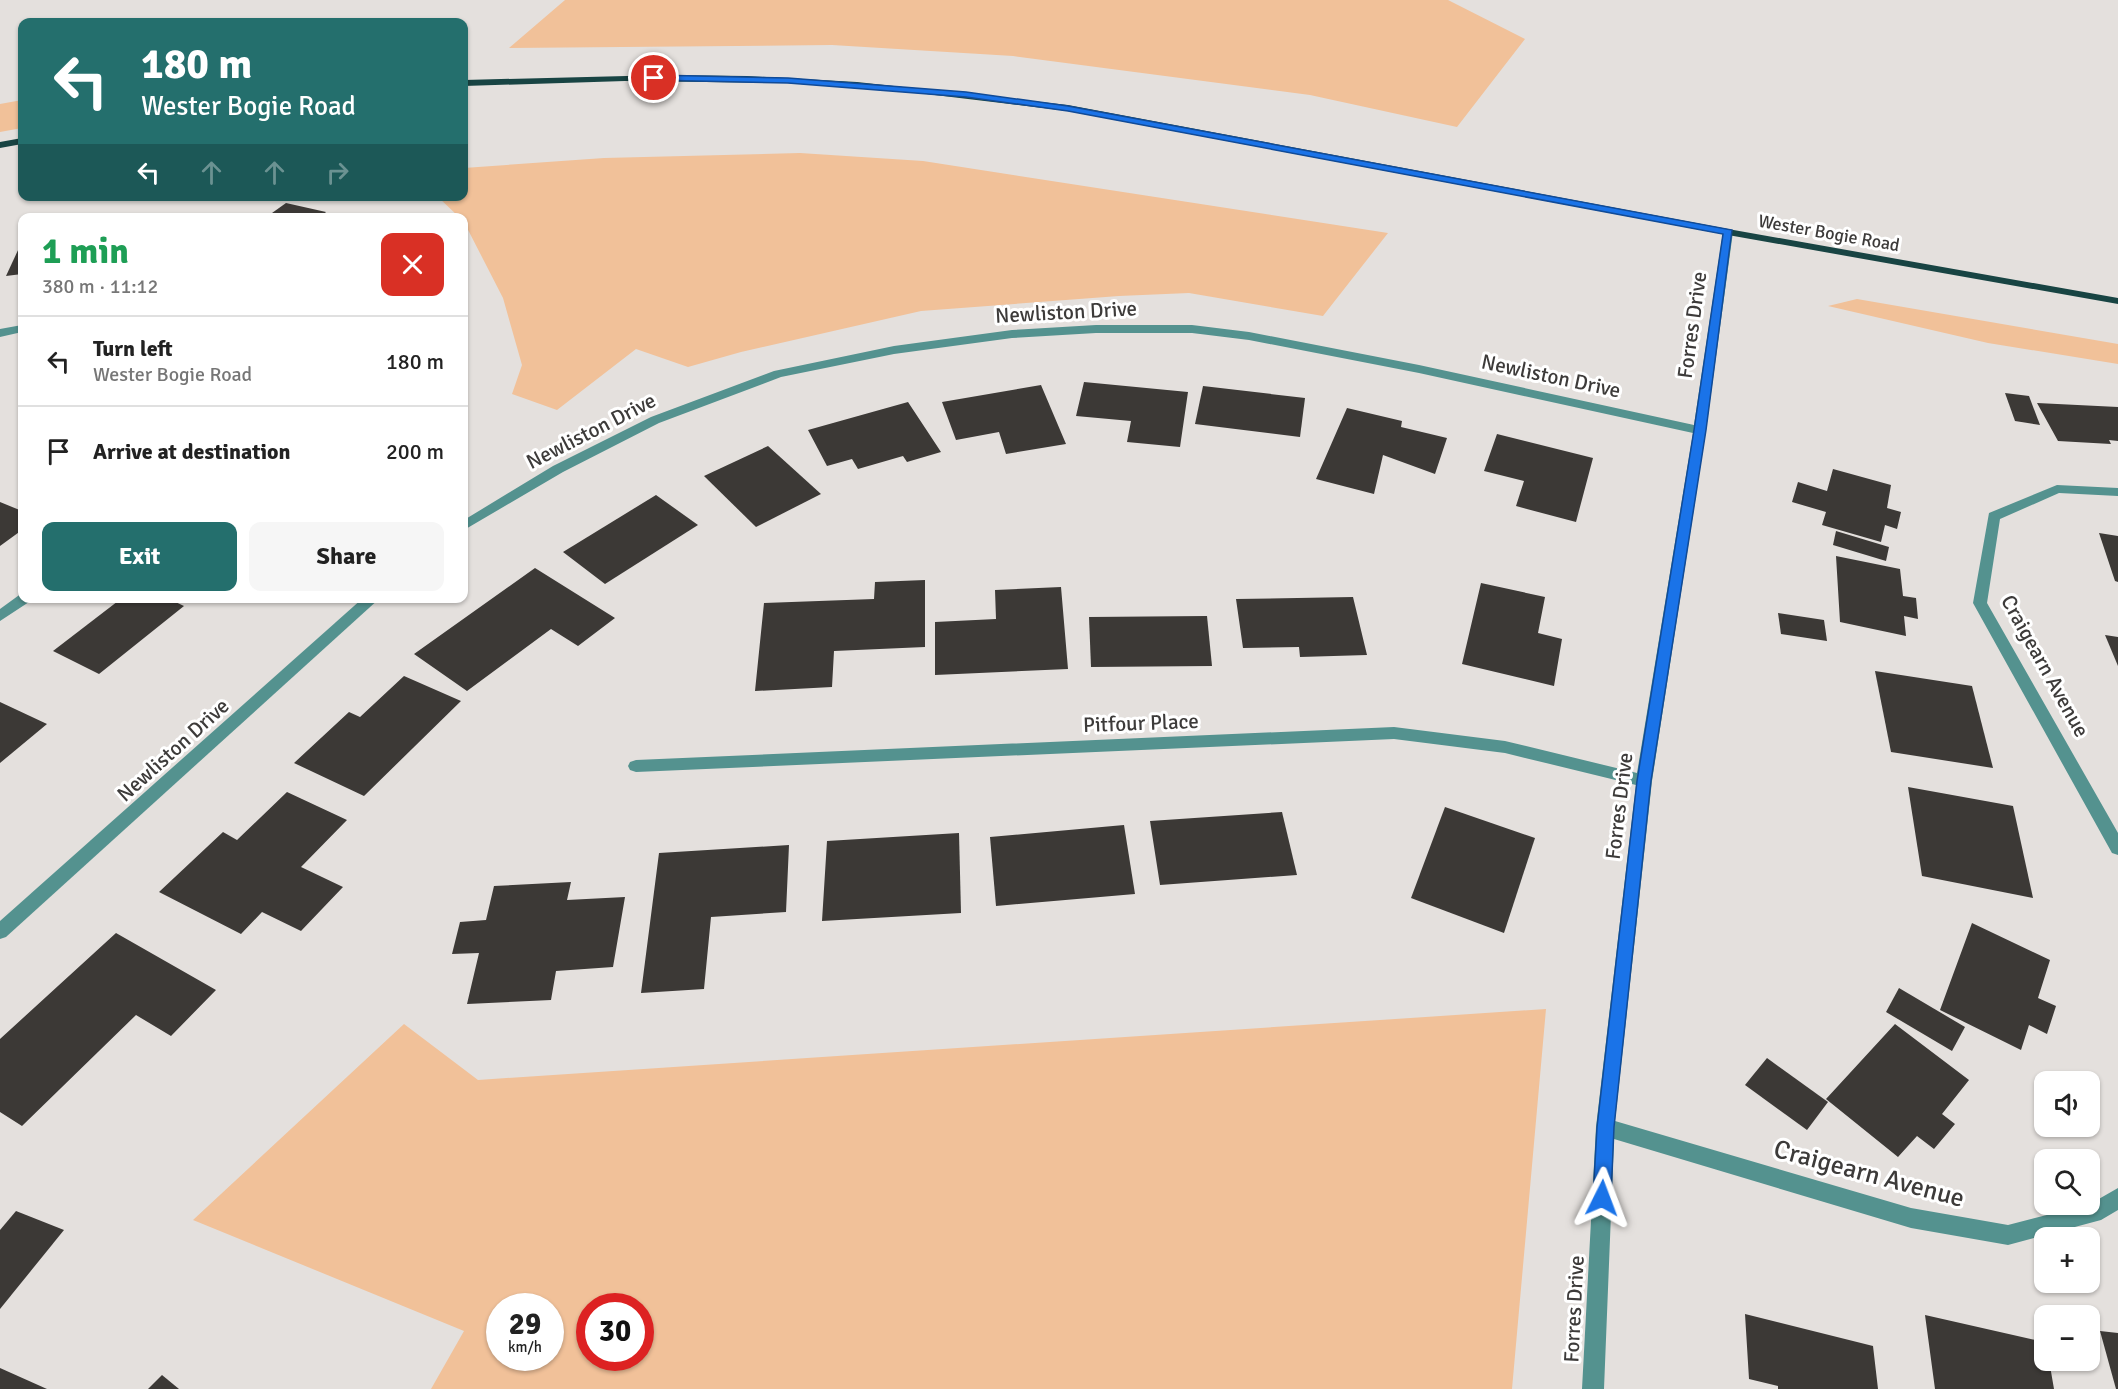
<!DOCTYPE html>
<meta charset="utf-8">
<style>
:root{--surface:#fff;--page:#f6f6f6;--text:#222;--muted:#767676;--line:#e0e0e0;--accent:#246f6d}
body{margin:0;font-family:Signika,sans-serif;background:var(--page);color:var(--text);height:100vh;display:flex;flex-direction:column;font-size:22px;white-space:nowrap}
*{box-sizing:border-box;margin:0}
p{font-size:20px;color:var(--muted)}
.icon{flex:none;width:33px;height:33px;fill:none;stroke:currentColor;stroke-width:2;stroke-linecap:round;stroke-linejoin:round}
.map{position:relative;flex:1;overflow:hidden}
.side{position:absolute;left:18px;top:213px;width:450px;height:390px;display:flex;flex-direction:column;background:var(--surface);border-radius:12px;box-shadow:0 2px 4px #0004}
.side>*{flex:none}
.banner{position:absolute;left:18px;top:18px;width:450px;height:183px;border-radius:12px;box-shadow:0 2px 4px #0004;background:#246f6d;color:#fff;overflow:hidden}
.controls{position:absolute;left:2034px;top:1071px;display:grid;gap:12px}
.controls a{display:grid;place-items:center;width:66px;height:66px;border-radius:12px;background:var(--surface);box-shadow:0 2px 4px #0004;font-size:30px}
.speed{position:absolute;left:486px;top:1293px;display:flex;gap:12px;font-size:30px;font-weight:700;text-align:center}
.speed>*{display:grid;place-content:center;width:78px;height:78px;border-radius:50%;background:var(--surface);box-shadow:0 2px 4px #0004;line-height:1}
.speed small{font-size:15px;font-weight:400}
.speed .limit{border:9px solid #d22;background:#fff;color:#111}
.pin{position:absolute;display:grid;place-items:center;width:51px;height:51px;color:#fff;margin:-26px;border:3px solid #fff;border-radius:50%;box-shadow:0 2px 6px #0007}
.me{position:absolute;width:66px;margin:-33px;rotate:3deg;stroke-linejoin:round;filter:drop-shadow(0 0 4px #0008)}
.turn{display:flex;align-items:center;gap:21px;height:126px;padding:0 24px;font-size:27px}
.turn .icon{width:78px;height:78px;stroke-width:2.5}
.turn b{display:block;font-size:42px;line-height:51px}
.lanes{display:flex;align-items:center;height:57px;padding:0 24px;background:#0003;justify-content:center;gap:30px;direction:ltr}
.lanes .off{opacity:.35}
.round{display:grid;place-items:center;flex:none;width:63px;height:63px;border-radius:12px;background:var(--page)}
.headline{display:flex;align-items:center;justify-content:space-between;height:102px;padding:0 24px}
h1{font-size:36px;font-weight:800;line-height:45px;color:#1e9e55}
.cta{display:flex;gap:12px;margin-top:auto;padding:12px 24px}
.cta a{flex:1;height:69px;border-radius:12px;background:var(--accent);color:#fff;font-size:24px;font-weight:800;line-height:69px;text-align:center}
.cta a+a{background:var(--page);color:var(--text)}
ul{padding:0;list-style:none}
li{display:flex;align-items:center;gap:18px;height:90px;padding:0 24px;border-top:2px solid var(--line)}
li div{flex:1}
li b{display:block;font-size:22px}
li em{font-style:normal}
.map>svg:first-child{display:block}
</style>
<div class="map">
<svg width="2118" height="1389" viewBox="0 0 2118 1389">
<rect width="100%" height="100%" fill="#e4e0dd"/>
<g fill="#f1c199" fill-rule="evenodd">
<polygon points="565,0 1448,0 1525,39 1457,127 1310,95 1013,56 832,45 509,48"/>
<polygon points="22,100 22,128 0,132 0,104"/>
<polygon points="800,153 923,161 1388,233 1323,316 1189,293 1119,296 921,311 741,352 688,367 636,349 557,410 512,394 522,365 503,298 464,222 464,218 459,217 438,197 464,196 464,168 604,158"/>
<polygon points="1857,299 2118,344 2118,364 1988,343 1828,306"/>
<path d="M1546 1009 1512 1389H431L464 1331 193 1220 404 1024 478 1080ZM500 1306H550V1358H500ZM590 1306H640V1358H590Z"/>
</g>
<g fill="#3c3936">
<polygon points="286,203 326,212 320,218 265,218"/>
<polygon points="19,248 22,248 22,274 6,276"/>
<polygon points="1084,382 1188,392 1180,447 1127,442 1131,421 1076,416"/>
<polygon points="1041,385 1066,444 1006,454 999,432 956,440 942,402"/>
<polygon points="1203,386 1305,398 1300,437 1195,424"/>
<polygon points="2005,393 2029,396 2040,425 2015,421"/>
<polygon points="908,402 941,452 907,462 903,456 858,469 852,459 827,466 808,430"/>
<polygon points="2037,403 2118,407 2118,441 2109,440 2111,444 2058,441"/>
<polygon points="1347,408 1402,421 1401,427 1447,438 1435,474 1383,455 1374,494 1316,479"/>
<polygon points="1497,434 1593,458 1576,522 1516,506 1524,481 1484,471"/>
<polygon points="768,446 821,494 756,527 704,476"/>
<polygon points="1833,469 1891,485 1887,508 1901,512 1897,529 1885,525 1881,542 1822,525 1826,512 1792,502 1798,482 1827,491"/>
<polygon points="656,495 698,525 605,584 563,552"/>
<polygon points="0,502 22,511 22,530 0,546"/>
<polygon points="1836,531 1889,547 1886,561 1833,545"/>
<polygon points="2099,533 2118,536 2118,582 2115,581"/>
<polygon points="1836,556 1900,569 1903,596 1916,598 1918,619 1904,616 1906,636 1840,622"/>
<polygon points="535,568 615,618 578,646 551,629 467,691 414,654"/>
<polygon points="925,580 925,647 834,651 832,687 755,691 764,603 874,599 875,582"/>
<polygon points="1481,583 1545,597 1538,633 1562,639 1554,686 1462,664"/>
<polygon points="1061,587 1068,669 935,675 935,622 996,619 995,590"/>
<polygon points="1353,597 1367,655 1300,657 1299,647 1243,648 1236,599"/>
<polygon points="122,598 167,598 184,606 99,674 53,651"/>
<polygon points="1778,613 1824,620 1827,641 1781,634"/>
<polygon points="1207,616 1212,666 1091,667 1089,617"/>
<polygon points="2105,635 2118,637 2118,666"/>
<polygon points="1875,671 1972,686 1993,768 1891,752"/>
<polygon points="404,676 461,701 364,796 294,763 349,712 360,717"/>
<polygon points="0,702 47,724 0,763"/>
<polygon points="1908,787 2013,806 2033,898 1922,876"/>
<polygon points="287,792 347,820 301,867 343,887 301,931 262,912 241,934 159,892 223,832 237,840"/>
<polygon points="1445,807 1535,838 1504,933 1411,898"/>
<polygon points="1282,812 1297,875 1160,885 1150,821"/>
<polygon points="1124,825 1135,894 996,906 990,837"/>
<polygon points="959,833 961,913 822,921 827,841"/>
<polygon points="789,845 786,912 711,917 704,989 641,993 659,853"/>
<polygon points="571,882 567,900 625,897 613,967 556,971 551,1000 467,1004 479,953 452,954 460,922 486,920 494,886"/>
<polygon points="1972,923 2050,960 2038,998 2056,1006 2047,1034 2029,1025 2021,1050 1940,1010"/>
<polygon points="116,933 216,990 171,1036 136,1015 22,1126 0,1112 0,1039"/>
<polygon points="1899,988 1965,1027 1952,1051 1886,1012"/>
<polygon points="1895,1024 1969,1080 1942,1114 1955,1124 1934,1149 1917,1136 1898,1157 1826,1099"/>
<polygon points="1767,1058 1828,1102 1807,1130 1745,1085"/>
<polygon points="16,1211 64,1230 0,1309 0,1230"/>
<polygon points="1745,1314 1873,1346 1878,1389 1778,1389 1778,1386 1749,1379"/>
<polygon points="1925,1315 2044,1342 2044,1360 2049,1360 2054,1389 1935,1389"/>
<polygon points="2100,1331 2118,1333 2118,1389 2116,1389"/>
<polygon points="0,1368 47,1389 0,1389"/>
<polygon points="162,1375 179,1389 148,1389"/>
</g>
<g fill="none" stroke-linecap="round" stroke-linejoin="round">
<g fill="#54928f" fill-rule="evenodd">
<polygon points="1728,229 1733,232 1706,430 1652,781 1615,1121 1911,1208 2008,1225 2090,1204 2118,1188 2118,1210 2101,1220 2008,1245 1911,1228 1614,1139 1604,1389 1582,1389 1596,1127 1636,785 1505,753 1394,739 636,772 630,770 628,766 630,762 636,760 1394,727 1505,741 1637,773 1693,433 1419,373 1249,340 1192,333 1096,333 1012,338 894,354 781,377 659,423 563,472 464,530 464,520 553,466 651,417 774,371 894,346 1012,330 1096,325 1192,325 1249,332 1419,365 1694,425 1723,232"/>
<polygon points="22,325 22,332 0,337 0,329"/>
<polygon points="2057,485 2118,488 2118,496 2059,493 2000,519 1987,603 2118,833 2118,855 2112,853 1973,603 1989,513"/>
<polygon points="22,593 22,598 31,598 29,602 0,621 0,609"/>
<polygon points="363,598 380,598 6,937 0,939 0,921"/>
</g>
<g fill="#184443" fill-rule="evenodd">
<polygon points="666,75 747,76 857,82 1068,105 1728,229 2118,298 2118,304 1728,235 1068,111 893,90 787,83 625,81 464,86 464,80"/>
<polygon points="22,138 22,144 0,148 0,142"/>
</g>
</g>
<polygon fill="#1a73e8" stroke="#114b97" stroke-width="1.5" points="654,75 788,78 966,92 1068,106 1732,230 1706,430 1651,781 1614,1127 1611,1198 1608,1205 1602,1207 1596,1205 1593,1198 1597,1127 1637,781 1694,430 1723,234 1068,111 966,97 788,83 651,80 651,76"/>
<g text-anchor="middle" dominant-baseline="central" stroke-width="6" stroke-linejoin="round" paint-order="stroke">
<g font-size="18" fill="#3d3b3a" stroke="#fff">
<text transform="translate(1829 233) rotate(10)">Wester Bogie Road</text>
</g>
<g font-size="21" fill="#3d3b3a" stroke="#fff">
<text transform="translate(1066 312) rotate(-3)">Newliston Drive</text>
<text transform="translate(1692 325) rotate(-82)">Forres Drive</text>
<text transform="translate(1551 376) rotate(12)">Newliston Drive</text>
<text transform="translate(591 431) rotate(-27)">Newliston Drive</text>
<text transform="translate(2045 666) rotate(61)">Craigearn Avenue</text>
<text transform="translate(1141 723) rotate(-2)">Pitfour Place</text>
<text transform="translate(173 750) rotate(-42)">Newliston Drive</text>
<text transform="translate(1619 806) rotate(-83)">Forres Drive</text>
<text transform="translate(1574 1309) rotate(-87)">Forres Drive</text>
</g>
<g font-size="26" fill="#3d3b3a" stroke="#fff">
<text transform="translate(1869 1174) rotate(15)">Craigearn Avenue</text>
</g>
</g>
</svg>
<div class="controls">
<a><svg class="icon" aria-label="sound" viewBox="0 0 24 24"><path d="M4 9h4l5-4v14l-5-4H4zM17 9q2 3 0 6"/></svg></a>
<a><svg class="icon" aria-label="search" viewBox="0 0 24 24"><circle cx="10" cy="10" r="6"/><path d="M15 15l6 6"/></svg></a>
<a>+</a>
<a>−</a>
</div>
<div class="speed"><div>29<small>km/h</small></div><div class="limit">30</div></div>
<div class="pin" style="left:654px;top:78px;background:#d93025"><svg class="icon" aria-label="arrive" viewBox="0 0 24 24"><path d="M6 21V4h12l-3 4 3 4H6"/></svg></div>
<svg class="me" style="left:1602px;top:1198px" viewBox="-20 -20 40 40"><path d="M0-17L14 15 0 8-14 15z" fill="#1a73e8" stroke="#fff" stroke-width="4"/></svg>
<div class="banner">
<div class="turn"><svg class="icon" aria-label="left" viewBox="0 0 24 24"><path d="M17 20v-9H6M10 6l-5 5 5 5"/></svg><div><b>180 m</b>Wester Bogie Road</div></div>
<div class="lanes"><svg class="icon" aria-label="left" viewBox="0 0 24 24"><path d="M17 20v-9H6M10 6l-5 5 5 5"/></svg><svg class="icon off" aria-label="ahead" viewBox="0 0 24 24"><path d="M12 20V5M6 11l6-6 6 6"/></svg><svg class="icon off" aria-label="ahead" viewBox="0 0 24 24"><path d="M12 20V5M6 11l6-6 6 6"/></svg><svg class="icon off" aria-label="right" viewBox="0 0 24 24"><path d="M7 20v-9h11M14 6l5 5-5 5"/></svg></div>
</div>
<section class="side">
<div class="headline"><div><h1>1 min</h1><p>380 m · 11:12</p></div><a class="round" style="background:#d93025;color:#fff"><svg class="icon" aria-label="close" viewBox="0 0 24 24"><path d="M6 6l12 12M18 6L6 18"/></svg></a></div>
<ul>
<li><svg class="icon" aria-label="left" viewBox="0 0 24 24"><path d="M17 20v-9H6M10 6l-5 5 5 5"/></svg><div><b>Turn left</b><p>Wester Bogie Road</p></div><em>180 m</em></li>
<li><svg class="icon" aria-label="arrive" viewBox="0 0 24 24"><path d="M6 21V4h12l-3 4 3 4H6"/></svg><div><b>Arrive at destination</b></div><em>200 m</em></li>
</ul>
<div class="cta"><a>Exit</a><a>Share</a></div>
</section>
</div>
